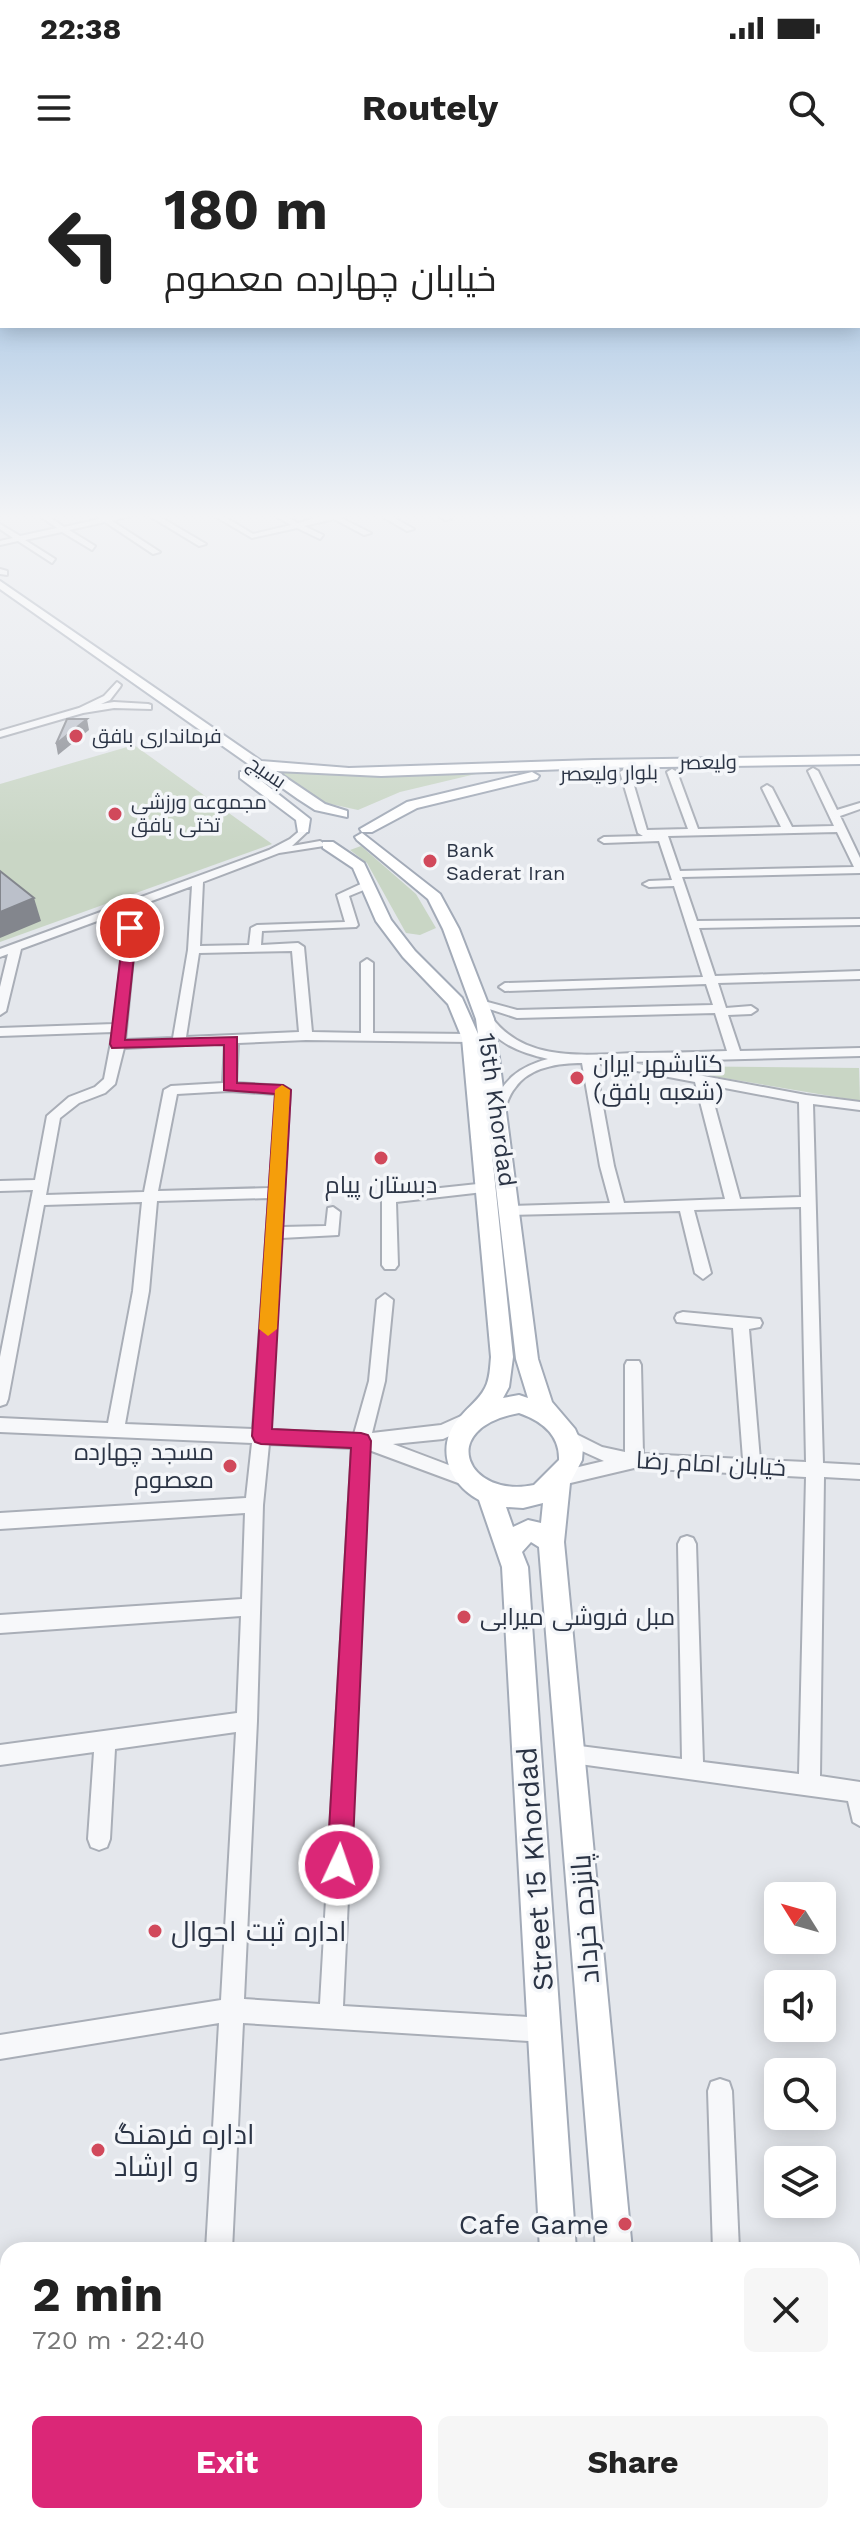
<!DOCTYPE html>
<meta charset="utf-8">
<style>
:root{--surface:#fff;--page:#f6f6f6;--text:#222;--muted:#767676;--accent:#db2777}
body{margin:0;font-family:"Work Sans",Cairo,sans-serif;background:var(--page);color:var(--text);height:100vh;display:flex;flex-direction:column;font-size:30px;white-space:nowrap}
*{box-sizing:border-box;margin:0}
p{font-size:26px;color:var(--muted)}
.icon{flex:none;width:44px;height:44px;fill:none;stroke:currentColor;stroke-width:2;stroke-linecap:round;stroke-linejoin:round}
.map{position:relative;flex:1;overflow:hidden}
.details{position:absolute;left:0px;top:2082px;width:860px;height:282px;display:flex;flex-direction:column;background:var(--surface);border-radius:24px 24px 0 0;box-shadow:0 4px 20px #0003}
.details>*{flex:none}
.guide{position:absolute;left:0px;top:0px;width:860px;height:168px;box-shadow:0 4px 20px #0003;background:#fff;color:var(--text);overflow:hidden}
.needle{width:52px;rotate:307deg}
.tools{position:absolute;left:764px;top:1722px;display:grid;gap:16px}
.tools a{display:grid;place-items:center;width:72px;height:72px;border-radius:12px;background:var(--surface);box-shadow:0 4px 20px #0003;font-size:40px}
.pin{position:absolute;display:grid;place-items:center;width:68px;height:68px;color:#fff;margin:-34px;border:4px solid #fff;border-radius:50%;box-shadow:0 2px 8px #0007}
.me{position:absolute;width:88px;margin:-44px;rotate:3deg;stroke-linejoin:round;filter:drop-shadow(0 0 6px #0008)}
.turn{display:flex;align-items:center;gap:28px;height:168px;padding:0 32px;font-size:36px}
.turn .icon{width:104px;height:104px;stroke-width:2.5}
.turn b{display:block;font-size:56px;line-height:68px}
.round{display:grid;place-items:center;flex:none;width:84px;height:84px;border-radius:12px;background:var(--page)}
.summary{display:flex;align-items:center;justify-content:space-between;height:136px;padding:0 32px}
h1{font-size:48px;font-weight:700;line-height:60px}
.action{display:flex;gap:16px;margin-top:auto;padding:16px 32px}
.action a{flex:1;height:92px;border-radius:12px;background:var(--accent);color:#fff;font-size:32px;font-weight:700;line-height:92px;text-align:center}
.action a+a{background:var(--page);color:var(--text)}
.status{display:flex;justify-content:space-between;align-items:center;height:56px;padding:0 40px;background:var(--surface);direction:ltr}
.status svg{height:22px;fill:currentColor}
header{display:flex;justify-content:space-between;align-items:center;height:104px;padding:0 32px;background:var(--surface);font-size:36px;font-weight:700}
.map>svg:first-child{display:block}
</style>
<div class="status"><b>22:38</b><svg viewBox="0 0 49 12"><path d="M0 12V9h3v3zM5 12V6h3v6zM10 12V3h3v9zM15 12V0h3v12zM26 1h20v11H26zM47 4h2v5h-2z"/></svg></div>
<header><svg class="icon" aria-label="menu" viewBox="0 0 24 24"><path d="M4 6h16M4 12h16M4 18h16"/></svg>Routely<svg class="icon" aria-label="search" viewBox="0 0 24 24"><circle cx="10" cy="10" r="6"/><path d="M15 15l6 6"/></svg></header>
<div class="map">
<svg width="860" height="2363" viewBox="0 0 860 2363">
<rect width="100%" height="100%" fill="#e4e7ec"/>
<g fill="#c9d6c5">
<polygon points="134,585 272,684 0,782 0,624"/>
<polygon points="279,612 484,612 400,632 358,650 326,643"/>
<polygon points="361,686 416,734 436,768 420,775 406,773 367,703 350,690"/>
<polygon points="653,906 859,908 860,941"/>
<rect x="231" y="2356" width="309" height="7"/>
</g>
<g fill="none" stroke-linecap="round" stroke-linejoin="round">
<g stroke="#a9aeb7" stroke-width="4">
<g id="minor">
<polygon points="37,354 45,354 64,367 100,359 99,357 102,355 107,357 136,354 112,361 160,392 153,394 105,362 69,370 95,386 92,390 62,372 25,380 55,399 52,403 18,381 0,385 0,381 13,378 0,369 0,364 20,376 57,368"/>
<polygon points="146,354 155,354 206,384 199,386"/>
<polygon points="211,354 220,354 253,374 291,365 272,354 281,354 298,363 330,354 351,354 341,358 371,373 364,375 334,359 304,366 323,375 320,379 297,368 252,378"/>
<polygon points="378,354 387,354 414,369 407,371"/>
<polygon points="435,354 444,354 451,359 445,360"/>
<polygon points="0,409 7,411 7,415 0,414"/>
<polygon points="117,522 121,525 120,527 110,540 101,544 114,542 148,544 151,545 151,549 114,548 83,553 0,577 0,571 79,548 104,536"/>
<path d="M813 608 818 611 837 650 860 643V649L840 656 860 698V713L682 717 697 761 860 759V765L699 768 715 816 860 811V819L718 823 726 848 751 846 757 850 751 854 728 855 740 891 860 888V896L628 902 806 935 860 942V950L813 944 823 1303 860 1305V1319L824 1317 820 1616 860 1622V1666L853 1662 848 1641 565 1602 562 1595 565 1588 572 1585 682 1599 678 1384 681 1378 687 1376 693 1378 696 1384 703 1602 799 1614 806 1317 634 1308 562 1325 556 1323 553 1318 556 1313 562 1311 604 1301 562 1282 559 1277 562 1272 568 1270 602 1287 625 1292V1205L627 1201H639L641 1205 643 1294 743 1299 733 1168 677 1162 675 1158 677 1154 683 1152 760 1159 762 1163 760 1167 749 1169 760 1300 806 1302 801 1047 694 1050 711 1113 703 1119 695 1113 680 1051 506 1055 504 1051 506 1047 511 1046 610 1043 600 1006 582 903C559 903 529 907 515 928 509 935 507 944 503 952H493L491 949C503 920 518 907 548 899 519 892 497 884 480 858L482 855H490C523 903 584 895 634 893 665 893 696 892 727 891L715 853 517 858 474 844 480 840 517 850 713 845 706 824 505 831 499 827 505 823 703 817 674 726 649 727 643 724 649 721 672 720 659 681 604 683 599 680 604 677 643 676 638 673 620 612 625 609 630 612 647 670 688 669 667 612 672 609 677 612 698 669 781 667 762 628 767 625 772 628 792 667 834 666 808 611ZM837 672 854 707 680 711 668 676ZM595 903 695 922 725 1039 624 1043 614 1006ZM709 925 799 942 801 1037 740 1039Z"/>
<path d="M303 668 308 671 292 686 320 681 325 684 324 686 279 693 203 722 200 786 249 785 251 768 257 765 345 762 337 735 363 723H371V727L349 736 358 765 356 767 262 771 261 785 298 783 304 787 312 872 361 873V803L367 799 373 803V873L471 874 477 878 471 882 306 880 238 883 236 923 283 926 290 930 282 1067 326 1066 328 1048 333 1047 340 1052 338 1075 281 1078 270 1270 354 1274 369 1221 377 1140 385 1134 393 1140 385 1221 372 1273 441 1265 470 1252 476 1254 478 1259 476 1264 443 1279 393 1284 475 1315 478 1320 475 1325 469 1327 369 1290 343 1846 545 1858 553 1862 557 1870 553 1878 545 1882 243 1863 232 2090H206L219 1863 0 1899V1875L221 1840 236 1572 115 1589 110 1679 107 1687 99 1690 91 1687 88 1679 94 1592 0 1605V1585L237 1553 241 1456 0 1473V1455L242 1439 245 1353 0 1369V1353L246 1338 252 1283 0 1272V1258L108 1263 133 1131 142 1042 44 1045 8 1239 6 1244 0 1246V1197L33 1030 0 1031V1021L35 1020 47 956 69 937 95 927 104 919 113 872 0 876V868L114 864 127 750 21 789 6 851 0 855V827L8 794 0 797V789L269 690 290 679ZM192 726 188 790 173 878 125 880 138 746ZM292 791 299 872 186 877 199 793ZM225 883 223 923 171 926 164 930 144 1032 46 1035 60 958 79 943 105 933 115 924 124 888ZM229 931 276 934 270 1028 158 1031 177 934ZM269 1038 253 1269 125 1264 149 1131 157 1041ZM269 1284 352 1288 320 1844 244 1839 257 1561 263 1345Z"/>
<polygon points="487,1023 494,1028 492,1031 396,1042 398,1105 395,1109 385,1109 382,1105 382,1038 384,1034"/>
<polygon points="720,1919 729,1922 732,1931 739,2090 713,2090 708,1931 711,1922"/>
<rect x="852" y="2195" width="8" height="28"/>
<rect x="206" y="2356" width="28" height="7"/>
<rect x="742" y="2356" width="28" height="7"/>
</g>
</g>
<g stroke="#a3abb8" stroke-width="4">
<g id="major">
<polygon points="0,421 261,601 349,608 594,600 860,596 860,604 594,608 381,616 276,611 325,644 347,651 347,657 315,650 298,639 0,429"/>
<polygon points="240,612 250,612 310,659 308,672 298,672 296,660 240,618"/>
<polygon points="532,612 539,616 537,619 417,648 372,672 362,672 360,669 407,642"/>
<path d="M362 673 440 734 459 769 494 859 538 1199 552 1242 575 1269 583 1287 582 1300 570 1323 564 1382 632 2090H596L539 1387 531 1382 522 1392 528 1407 576 2090H540L502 1407 479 1340C447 1323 434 1284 461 1256 469 1246 479 1240 485 1228 490 1219 490 1207 491 1197L462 878 448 844 403 797 376 761 353 708 323 688V682H333L364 703 391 760 415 791 462 838 478 874 476 859 443 769 428 739 357 680 355 677ZM490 975 516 1199 528 1238 519 1235 503 1238 509 1227 513 1197ZM519 1253C542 1261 560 1275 559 1300L534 1325C467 1339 435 1268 519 1253ZM543 1343 541 1363 528 1360 513 1367 506 1347 523 1348Z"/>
<rect x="554" y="2356" width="40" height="7"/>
<rect x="611" y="2356" width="40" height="7"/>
</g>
</g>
<use href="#minor" fill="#f7f8fa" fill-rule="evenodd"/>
<use href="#major" fill="#fff" fill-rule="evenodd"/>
</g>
<g fill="#83868d">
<polygon points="87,559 89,570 58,595 56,584"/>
<polygon points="34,738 41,761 0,778 0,752"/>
</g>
<g fill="#bbc0ca" stroke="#83868d" stroke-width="2">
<polygon points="67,559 87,559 56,584"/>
<polygon points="0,711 34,738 0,752"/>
</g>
<linearGradient id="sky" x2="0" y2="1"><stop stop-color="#8bb4dd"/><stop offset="0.52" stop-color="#f3f4f6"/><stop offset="1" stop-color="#f3f4f6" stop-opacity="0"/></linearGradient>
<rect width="860" height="685" fill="url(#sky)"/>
<polygon fill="#db2777" stroke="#8e194d" stroke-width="2" points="130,764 137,768 125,880 237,877 237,923 283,925 291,930 272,1269 361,1273 368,1275 371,1281 352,1705 348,1714 339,1718 330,1714 327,1705 351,1288 261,1284 255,1282 252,1276 275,934 224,930 224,885 112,888 110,884 124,768"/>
<polygon fill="#f59e0b" points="282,925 290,930 277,1169 268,1176 259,1169 275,930"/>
<g fill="#d1495b" stroke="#f4f6f9" stroke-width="3">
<circle cx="76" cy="576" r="8"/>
<circle cx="115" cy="654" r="8"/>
<circle cx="430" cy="701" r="8"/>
<circle cx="577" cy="918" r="8"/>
<circle cx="381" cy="998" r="8"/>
<circle cx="230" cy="1306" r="8"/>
<circle cx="464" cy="1457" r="8"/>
<circle cx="155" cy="1771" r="8"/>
<circle cx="98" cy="1990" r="8"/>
<circle cx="625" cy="2064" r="8"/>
</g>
<g text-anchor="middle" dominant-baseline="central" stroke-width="7" stroke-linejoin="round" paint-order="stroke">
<g font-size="20" fill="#2b3445" stroke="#f4f6f9" text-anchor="start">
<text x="92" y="576">فرمانداری بافق</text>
<text x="131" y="642">مجموعه ورزشی<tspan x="131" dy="23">تختی بافق</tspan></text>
<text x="446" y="690">Bank<tspan x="446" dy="23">Saderat Iran</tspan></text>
</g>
<g font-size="20" fill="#2b3445" stroke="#f4f6f9">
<text transform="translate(708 602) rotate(-1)">ولیعصر</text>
<text transform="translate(267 612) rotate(34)">بسیج</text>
<text transform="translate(609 613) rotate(-1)">بلوار ولیعصر</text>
</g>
<g font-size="24" fill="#2b3445" stroke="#f4f6f9" text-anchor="start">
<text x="593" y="904">کتابشهر ایران<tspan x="593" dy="28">(شعبه بافق)</tspan></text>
<text x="381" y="1025" text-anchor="middle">دبستان پیام</text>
<text x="214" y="1292" text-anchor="end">مسجد چهارده<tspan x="214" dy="28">معصوم</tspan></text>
<text x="480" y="1457">مبل فروشی میرابی</text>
</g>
<g font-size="24" fill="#2b3445" stroke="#f4f6f9">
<text transform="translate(497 950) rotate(82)">15th Khordad</text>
<text transform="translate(711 1304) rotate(3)">خیابان امام رضا</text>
</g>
<g font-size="28" fill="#2b3445" stroke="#f4f6f9">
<text transform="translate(535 1709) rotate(-94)">Street 15 Khordad</text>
<text transform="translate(585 1759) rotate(-94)">پانزده خرداد</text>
</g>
<g font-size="28" fill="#2b3445" stroke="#f4f6f9" text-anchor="start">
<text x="171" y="1771">اداره ثبت احوال</text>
<text x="114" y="1974">اداره فرهنگ<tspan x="114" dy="32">و ارشاد</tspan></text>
<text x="609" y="2064" text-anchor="end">Cafe Game</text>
</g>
</g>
</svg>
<div class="tools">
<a><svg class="needle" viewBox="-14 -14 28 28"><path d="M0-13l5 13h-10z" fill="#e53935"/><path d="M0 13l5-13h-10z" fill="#767676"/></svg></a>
<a><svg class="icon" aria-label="sound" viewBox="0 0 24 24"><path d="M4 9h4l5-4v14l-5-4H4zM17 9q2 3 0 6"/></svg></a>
<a><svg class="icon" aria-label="search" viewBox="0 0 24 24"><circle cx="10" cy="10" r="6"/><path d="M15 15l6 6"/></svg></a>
<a><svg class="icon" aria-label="layers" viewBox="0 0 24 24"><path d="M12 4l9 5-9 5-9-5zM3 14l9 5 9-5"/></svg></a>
</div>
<div class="pin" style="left:130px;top:768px;background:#d93025"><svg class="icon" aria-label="arrive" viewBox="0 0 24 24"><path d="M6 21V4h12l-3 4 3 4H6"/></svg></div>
<svg class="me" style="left:339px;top:1705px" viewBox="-20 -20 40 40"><circle r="17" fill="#db2777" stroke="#fff" stroke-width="3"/><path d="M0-11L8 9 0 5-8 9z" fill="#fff"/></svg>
<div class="guide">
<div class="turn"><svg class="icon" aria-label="left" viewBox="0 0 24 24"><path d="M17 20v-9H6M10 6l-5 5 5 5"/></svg><div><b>180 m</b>خیابان چهارده معصوم</div></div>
</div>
<section class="details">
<div class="summary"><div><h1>2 min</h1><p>720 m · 22:40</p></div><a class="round"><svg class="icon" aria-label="close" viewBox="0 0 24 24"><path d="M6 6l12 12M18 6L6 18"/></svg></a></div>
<div class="action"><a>Exit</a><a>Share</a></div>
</section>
</div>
